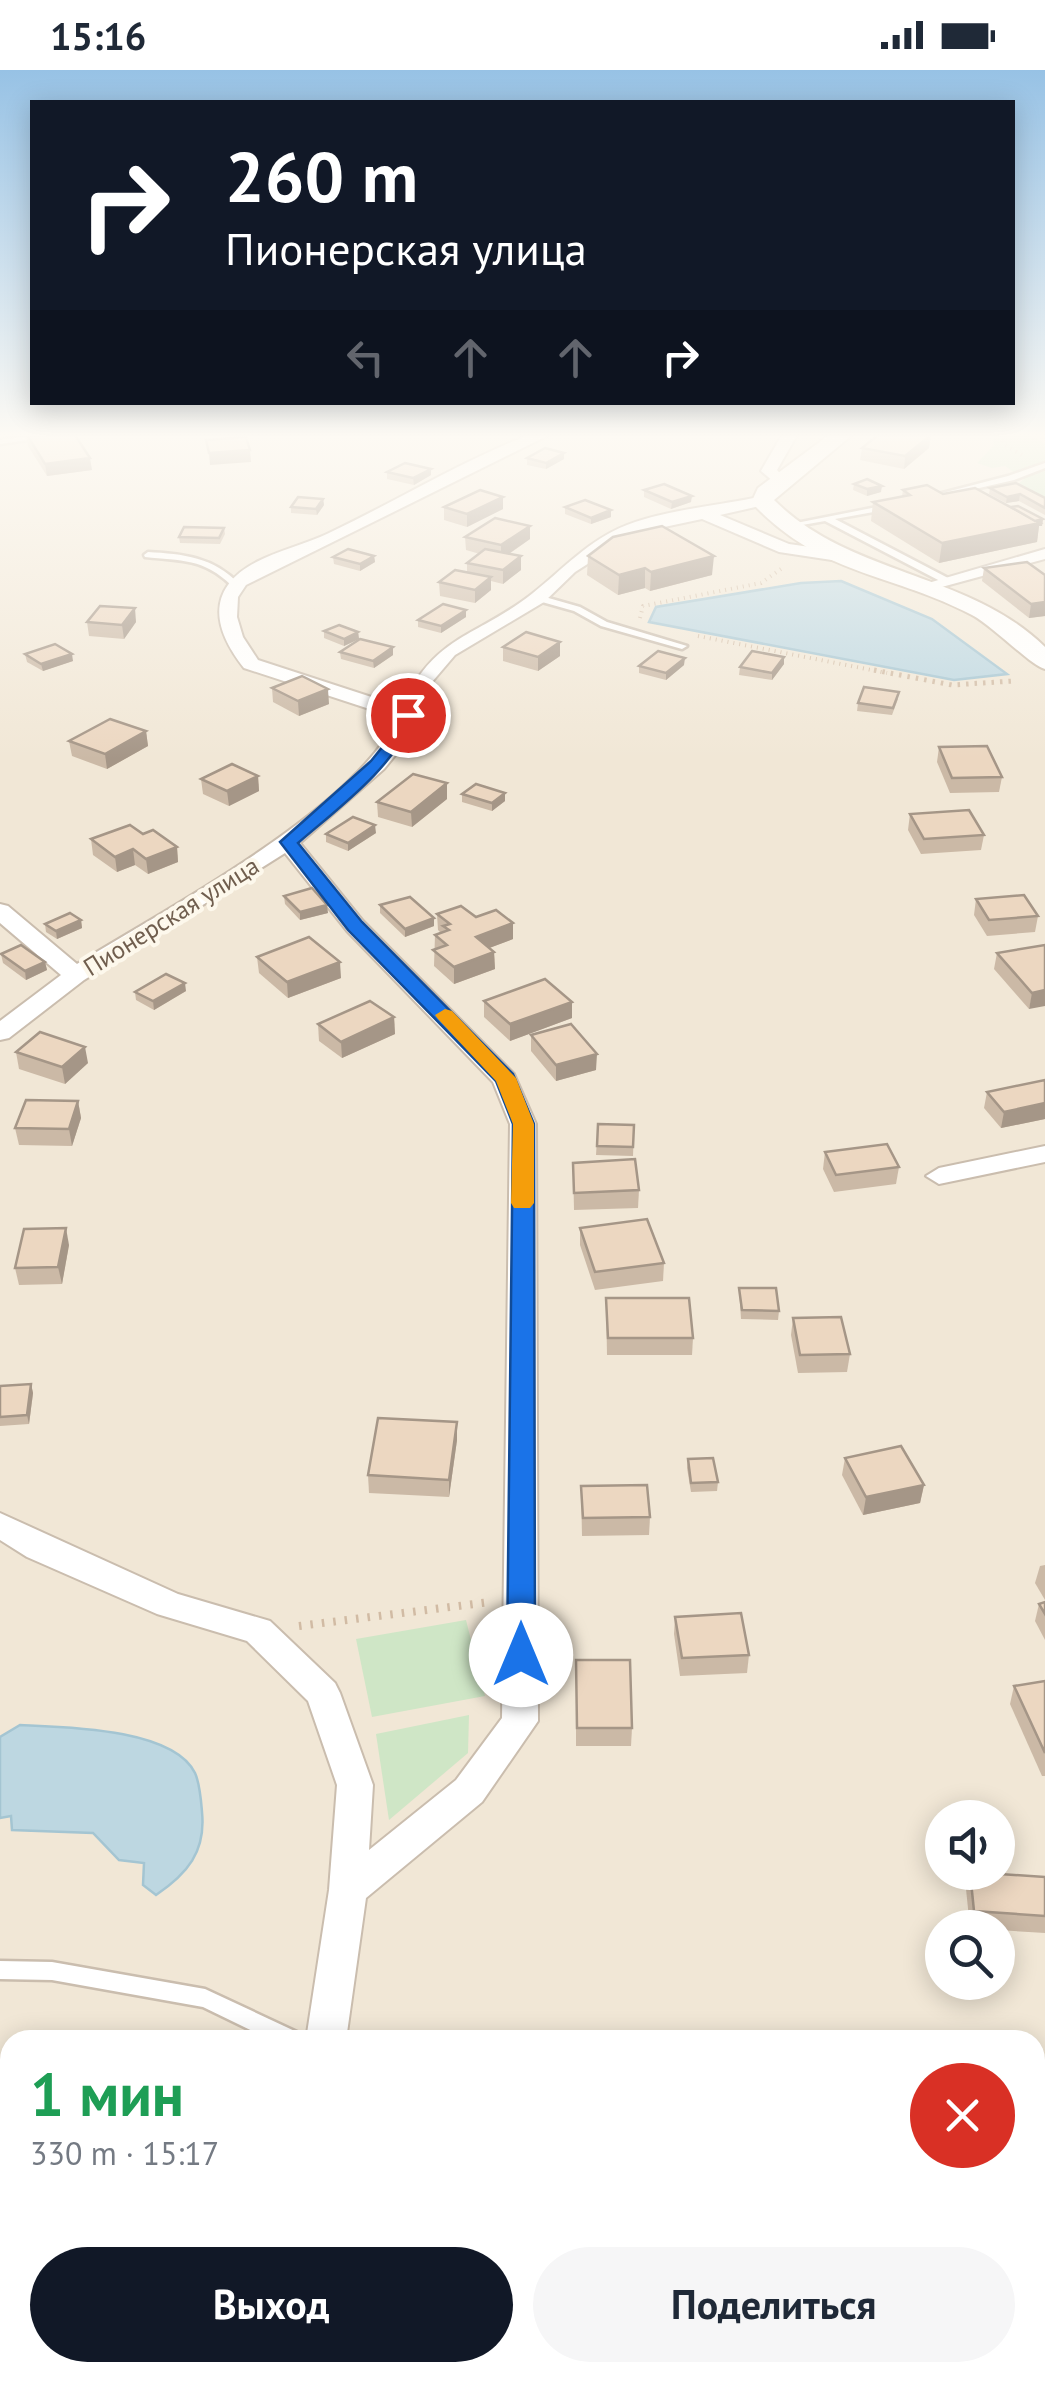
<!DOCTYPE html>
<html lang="ru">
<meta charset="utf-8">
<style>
:root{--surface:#fff;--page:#f6f6f7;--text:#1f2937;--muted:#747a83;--accent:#111827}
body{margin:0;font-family:"PT Sans",sans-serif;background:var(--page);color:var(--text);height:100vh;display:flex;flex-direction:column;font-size:38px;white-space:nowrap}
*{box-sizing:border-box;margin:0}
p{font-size:32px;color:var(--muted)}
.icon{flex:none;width:55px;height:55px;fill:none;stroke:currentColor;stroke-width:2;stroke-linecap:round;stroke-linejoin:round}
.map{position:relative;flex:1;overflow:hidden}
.side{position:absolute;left:0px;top:1960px;width:1045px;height:352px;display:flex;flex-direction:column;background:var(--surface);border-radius:30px 30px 0 0;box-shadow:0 5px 25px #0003}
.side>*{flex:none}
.banner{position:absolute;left:30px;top:30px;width:985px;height:305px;border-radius:0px;box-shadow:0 5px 25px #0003;background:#111827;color:#fff;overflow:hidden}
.controls{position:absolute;left:925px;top:1730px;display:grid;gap:20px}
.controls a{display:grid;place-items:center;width:90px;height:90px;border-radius:50%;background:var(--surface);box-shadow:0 5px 25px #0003;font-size:50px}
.pin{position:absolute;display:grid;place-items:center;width:85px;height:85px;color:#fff;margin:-42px;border:5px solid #fff;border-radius:50%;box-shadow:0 2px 10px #0007}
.me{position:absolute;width:110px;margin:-55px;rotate:0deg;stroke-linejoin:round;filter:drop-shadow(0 0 8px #0008)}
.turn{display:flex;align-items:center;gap:35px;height:210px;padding:0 30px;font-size:45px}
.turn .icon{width:130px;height:130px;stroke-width:2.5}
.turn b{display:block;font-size:70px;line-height:85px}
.lanes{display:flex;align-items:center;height:95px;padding:0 30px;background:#0003;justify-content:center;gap:50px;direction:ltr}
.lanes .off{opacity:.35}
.round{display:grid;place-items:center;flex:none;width:105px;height:105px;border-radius:52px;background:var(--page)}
.overview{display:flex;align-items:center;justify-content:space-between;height:170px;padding:0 30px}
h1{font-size:60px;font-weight:800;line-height:75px;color:#1e9e55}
.cta{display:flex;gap:20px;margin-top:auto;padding:20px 30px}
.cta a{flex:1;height:115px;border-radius:60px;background:var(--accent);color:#fff;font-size:40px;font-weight:800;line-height:115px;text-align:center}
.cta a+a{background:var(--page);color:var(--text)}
.status{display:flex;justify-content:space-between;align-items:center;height:70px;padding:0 50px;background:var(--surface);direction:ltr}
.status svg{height:28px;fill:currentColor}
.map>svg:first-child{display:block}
</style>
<div class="status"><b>15:16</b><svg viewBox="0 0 49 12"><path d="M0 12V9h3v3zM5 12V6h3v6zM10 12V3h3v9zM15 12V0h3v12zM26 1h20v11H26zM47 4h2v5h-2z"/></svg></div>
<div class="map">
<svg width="1045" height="2312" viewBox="0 0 1045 2312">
<rect width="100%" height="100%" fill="#faf5e6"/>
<path fill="#f1e7d6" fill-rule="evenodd" d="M0 365H1045V2312H0ZM942 1748H998V1802H942ZM942 1858H998V1912H942ZM10 1970H1035V2302H10Z"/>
<g fill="#cfe6c6">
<polygon points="991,365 1029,365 1045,373 1045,429 1017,415 1024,409 1005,396 992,398 977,393 994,375"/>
<polygon points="466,1550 485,1626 372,1647 356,1569"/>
<polygon points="469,1645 468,1683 389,1750 376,1664"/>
</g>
<g fill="#bdd7e1" stroke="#a4c5d2" stroke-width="2.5">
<polygon points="841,511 932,549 1007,604 954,610 649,552 656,537 801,513"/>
<path d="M20 1655C64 1657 173 1658 195 1703 200 1714 201 1730 202 1742 206 1782 187 1804 156 1825L143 1815 144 1793 119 1790 93 1763 12 1760 11 1746 0 1748V1667Z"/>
</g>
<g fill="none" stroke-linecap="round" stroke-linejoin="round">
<g stroke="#cabdae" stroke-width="5">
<g id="lane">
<polygon points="38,365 63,365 0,374 0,370"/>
<polygon points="1045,393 1045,398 1014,410 927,430 923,428 1008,406"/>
<polygon points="887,435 891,437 890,439 835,449 948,508 948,512 942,512 825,451 785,458 781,456"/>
<path d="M148 482C183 484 214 487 239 514L232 516C204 488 181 491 145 487L144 485Z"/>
<polygon points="538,525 580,537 607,552 687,576 682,579 601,556 574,541 535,530 535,526"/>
<polygon points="0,1891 52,1892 205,1919 299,1963 302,1970 271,1970 203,1937 52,1910 0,1909"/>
</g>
</g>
<g stroke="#cabdae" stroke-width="4">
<g id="street">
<path d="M528 365H549L246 515 238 527 237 547 243 567 258 590 402 637C434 564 478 567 533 523 562 500 590 469 627 455 669 439 719 436 763 426L769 428V434L720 445 789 474 845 482 853 487 845 492 779 482 702 449 636 463 575 502 544 532 455 585 432 612 406 672 384 699 300 773 363 851 514 1004 536 1054 538 1651 482 1732 366 1828 346 1970H306L329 1820 337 1715 308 1631 247 1571 157 1544 27 1487 0 1470V1443L178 1524 270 1551 335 1613 340 1623 373 1715 369 1780 456 1710 502 1648 510 1054 493 1012 347 861 285 783 84 910 9 968 0 970V951L61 905 0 853V834L8 836 77 894C164 840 356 739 397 648L244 598C226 575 208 543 228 515 248 486 299 478 329 463 396 431 459 393 528 365Z"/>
<polygon points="782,365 797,365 777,400 789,413 781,418 761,401"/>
<polygon points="1045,479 1045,489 927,521 918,516"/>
<polygon points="1045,1076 1045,1092 939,1114 926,1106 939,1098"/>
<polygon points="277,2302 323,2302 322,2312 276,2312"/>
</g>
</g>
<g stroke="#cdbeac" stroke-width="4">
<path id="secondary" d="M829 365H852L774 430C850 506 969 502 1045 577V599C1030 595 993 556 972 545 892 503 823 506 755 436L752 431 758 418Z"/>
</g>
<g stroke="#d1bba4" stroke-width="4" stroke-dasharray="1 5" stroke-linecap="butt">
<polyline points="1001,365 1003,374 1022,385"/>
<polyline points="640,548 643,536 761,513 781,499"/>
<polyline points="698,566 887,603"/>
</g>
<polyline stroke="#d1bba4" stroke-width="5" stroke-dasharray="2.5 6" stroke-linecap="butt" points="874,600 952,615 1013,611"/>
<polyline stroke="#d1bba4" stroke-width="8" stroke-dasharray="2.5 9" stroke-linecap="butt" points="299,1556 490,1532"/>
<use href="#lane" fill="#fff" fill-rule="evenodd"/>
<use href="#street" fill="#fff" fill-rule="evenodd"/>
<use href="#secondary" fill="#fff" fill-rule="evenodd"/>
</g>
<g fill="#cbb9a6">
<polygon points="26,365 75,365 92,400 47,406 28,376"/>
<polygon points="931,365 929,378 904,399 860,390 862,378"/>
<polygon points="527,388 564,389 546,399 527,395"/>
<polygon points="387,402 431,405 414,415 387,409"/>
<polygon points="854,414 881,422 867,426 853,420"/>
<polygon points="990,418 1045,428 1045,445 1019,431 1006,433 989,424"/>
<polygon points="644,420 691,432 671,439 644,427"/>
<polygon points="903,420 943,424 1011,437 1043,449 1042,456 1039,456 1037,472 939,493 871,451 873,432 902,426"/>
<polygon points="503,427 503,439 467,457 444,450 444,437"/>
<polygon points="323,429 324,435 317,445 291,443 291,437"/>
<polygon points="565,437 611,447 591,454 565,444"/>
<polygon points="224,458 225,464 220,474 180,473 179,467"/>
<polygon points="465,467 530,469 509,484 521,500 503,514 491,511 491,520 475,533 440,526 439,512 467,502 467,493 480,484 466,480"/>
<polygon points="374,486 375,492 360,501 334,494 333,487"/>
<polygon points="588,486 712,505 650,521 645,518 618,525 587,505"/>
<polygon points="984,498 1045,505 1045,546 1029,548 982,511"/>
<polygon points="466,547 441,563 418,557 418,550"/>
<polygon points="87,552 136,552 124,569 89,566"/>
<polygon points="324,561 358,562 359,569 344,576 324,568"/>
<polygon points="503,577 560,586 538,601 503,591"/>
<polygon points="340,582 393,585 374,598 341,589"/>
<polygon points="25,584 73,591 43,601 27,592"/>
<polygon points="784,587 784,594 772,610 739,605 740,597"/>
<polygon points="684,595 666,610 639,603 639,596"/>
<polygon points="272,618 329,634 299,646 273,632"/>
<polygon points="898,629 892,645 857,641 858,633"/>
<polygon points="146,661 148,676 107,699 72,686 69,671"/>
<polygon points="939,677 1002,707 999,722 950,723 937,692"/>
<polygon points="258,706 259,721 229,736 203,724 201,709"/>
<polygon points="505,723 505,731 492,741 462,732 462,724"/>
<polygon points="447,729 412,757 378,747 377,732"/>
<polygon points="910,744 984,765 981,780 921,784 908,760"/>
<polygon points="376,763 348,781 326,772 326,764"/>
<polygon points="143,764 177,777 178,792 148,804 135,795 117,802 93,785 91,769"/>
<polygon points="284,826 328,843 300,850 285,834"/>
<polygon points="976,829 1038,846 1035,862 987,866 974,845"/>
<polygon points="380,835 434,856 405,867 380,843"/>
<polygon points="437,844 476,847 513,853 513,869 489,878 494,882 495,899 454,914 434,896 435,865 441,863 438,860"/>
<polygon points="81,850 82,858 57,869 46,862 45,854"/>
<polygon points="1045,875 1029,939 994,899 997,883"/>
<polygon points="1,884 45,892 47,900 26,910 3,893"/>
<polygon points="257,887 341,908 288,928 259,903"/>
<polygon points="186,921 154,940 136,930 135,922"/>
<polygon points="484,931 572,932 572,948 510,971 484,947"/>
<polygon points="394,947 395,964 342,988 319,971 318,954"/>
<polygon points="531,965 596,1000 556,1011 531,981"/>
<polygon points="16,982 88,993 65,1014 19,999"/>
<polygon points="1045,1010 1045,1049 1001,1058 984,1038 987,1022"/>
<polygon points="78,1031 81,1048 72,1076 19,1075 15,1058"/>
<polygon points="598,1054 634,1055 633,1086 596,1085"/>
<polygon points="825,1082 899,1097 896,1114 834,1122 823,1099"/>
<polygon points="573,1093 639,1120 638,1138 574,1140"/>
<polygon points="580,1158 664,1193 663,1211 595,1220 580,1175"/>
<polygon points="69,1175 62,1214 19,1215 15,1198"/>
<polygon points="739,1218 779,1241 778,1250 741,1249"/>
<polygon points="606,1228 693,1268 692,1285 607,1285"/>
<polygon points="793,1248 850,1284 847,1302 798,1303 791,1265"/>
<polygon points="31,1314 33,1323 29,1354 0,1356 0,1316"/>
<polygon points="457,1352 457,1370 449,1427 369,1423 368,1405"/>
<polygon points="845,1388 924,1415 920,1433 863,1445 842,1405"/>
<polygon points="688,1389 718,1412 717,1421 691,1422 687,1398"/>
<polygon points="581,1416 650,1447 649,1465 582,1466"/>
<polygon points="1045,1495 1045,1530 1035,1513 1040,1496"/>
<polygon points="1045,1532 1045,1570 1035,1551 1039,1534"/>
<polygon points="675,1547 749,1585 747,1603 680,1606 674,1564"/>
<polygon points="576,1590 632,1658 631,1676 576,1676"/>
<polygon points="1045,1611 1045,1706 1042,1706 1010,1634 1014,1616"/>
<polygon points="970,1802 1045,1807 1045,1863 998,1860 998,1858 970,1858 966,1819"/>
<polygon points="1015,2302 1035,2302 1045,2312 1014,2312"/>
</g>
<g fill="#a59687">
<polygon points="931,365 929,378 904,399 905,386"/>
<polygon points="250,380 251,392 210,395 209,383"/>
<polygon points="564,383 564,389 546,399 546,393"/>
<polygon points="90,388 92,400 47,406 45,394"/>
<polygon points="431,399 431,405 414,415 413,408"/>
<polygon points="882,416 881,422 867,426 867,419"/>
<polygon points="1020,424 1019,431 1006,433 1007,427"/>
<polygon points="692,426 691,432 671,439 672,432"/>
<polygon points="503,427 503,439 467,457 467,444"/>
<polygon points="323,429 324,435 317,445 316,439"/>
<polygon points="611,440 611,447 591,454 591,448"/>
<polygon points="1043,449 1042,456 1039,456 1037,472 939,493 942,473"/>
<polygon points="530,456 530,469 501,489 501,475"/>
<polygon points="374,486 375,492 360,501 360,494"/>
<polygon points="521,486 521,500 503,514 503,500"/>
<polygon points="714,486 712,505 650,521 651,502"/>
<polygon points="645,498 645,518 618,525 619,505"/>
<polygon points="491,507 491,520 475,533 475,520"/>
<polygon points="1045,532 1045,546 1029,548 1031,534"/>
<polygon points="135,538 136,552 124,569 122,555"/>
<polygon points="466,540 466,547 441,563 441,556"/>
<polygon points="358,562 359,569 344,576 344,569"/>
<polygon points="560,572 560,586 538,601 538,587"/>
<polygon points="393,577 393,585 374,598 373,591"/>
<polygon points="72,584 73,591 43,601 41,594"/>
<polygon points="784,587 784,594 772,610 772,603"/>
<polygon points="685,588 684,595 666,610 666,603"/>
<polygon points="328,619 329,634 299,646 298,631"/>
<polygon points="146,661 148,676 107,699 105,684"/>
<polygon points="258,706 259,721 229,736 227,721"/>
<polygon points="447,713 447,729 412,757 411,742"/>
<polygon points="505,723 505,731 492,741 492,733"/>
<polygon points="375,755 376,763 348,781 348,773"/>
<polygon points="177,777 178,792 148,804 146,789"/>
<polygon points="133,779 135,795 117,802 115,787"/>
<polygon points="327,835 328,843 300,850 300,842"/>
<polygon points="434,848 434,856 405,867 405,859"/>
<polygon points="81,850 82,858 57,869 56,861"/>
<polygon points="513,853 513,869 476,883 476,867"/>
<polygon points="494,882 495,899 454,914 454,897"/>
<polygon points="45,892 47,900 26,910 25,901"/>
<polygon points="340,892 341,908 288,928 287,912"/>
<polygon points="185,913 186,921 154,940 153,931"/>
<polygon points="1045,920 1045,936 1029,939 1032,923"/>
<polygon points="572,932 572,948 510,971 510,954"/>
<polygon points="394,947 395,964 342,988 341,972"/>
<polygon points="85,977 88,993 65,1014 62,997"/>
<polygon points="597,984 596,1000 556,1011 556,995"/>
<polygon points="78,1031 81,1048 72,1076 69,1059"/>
<polygon points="1045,1033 1045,1049 1001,1058 1004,1042"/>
<polygon points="66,1158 69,1175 62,1214 58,1197"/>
<polygon points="31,1314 33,1323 29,1354 27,1345"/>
<polygon points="457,1352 457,1370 449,1427 449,1410"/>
<polygon points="924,1415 920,1433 863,1445 866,1427"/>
</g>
<g fill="#ecd7c1" stroke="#a59687" stroke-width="2.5">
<polygon points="27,365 75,365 90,388 45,394"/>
<polygon points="878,365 931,365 905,386 862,378"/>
<polygon points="246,367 250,380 209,383 206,370"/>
<polygon points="545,378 564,383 546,393 527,388"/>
<polygon points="405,393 431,399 413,408 387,402"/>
<polygon points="867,409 882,416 867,419 854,414"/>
<polygon points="1016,413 1045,428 1045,438 1020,424 1007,427 990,418"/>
<polygon points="664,414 692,426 672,432 644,420"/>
<polygon points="927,415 943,424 975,418 1040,453 942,473 873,432 910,425 903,420"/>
<polygon points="480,420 503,427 467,444 444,437"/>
<polygon points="298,427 323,429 316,439 291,437"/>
<polygon points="585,430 611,440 591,448 565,437"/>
<polygon points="1018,436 1043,449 1035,451 1011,437"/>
<polygon points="495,448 530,456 501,475 465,467"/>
<polygon points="662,456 714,486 651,502 645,498 619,505 588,486 613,467"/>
<polygon points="184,457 224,458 219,468 179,467"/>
<polygon points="348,479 374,486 360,494 333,487"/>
<polygon points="485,479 521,486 503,500 467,493"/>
<polygon points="1027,492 1045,505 1045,532 1031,534 984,498"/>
<polygon points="455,500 491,507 475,520 439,512"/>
<polygon points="443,534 466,540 441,556 418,550"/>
<polygon points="100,536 135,538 122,555 87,552"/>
<polygon points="339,555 358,562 344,569 324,561"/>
<polygon points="526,562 560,572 538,587 503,577"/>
<polygon points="360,569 393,577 373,591 340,582"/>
<polygon points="55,574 72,584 41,594 25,584"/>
<polygon points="658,581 685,588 666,603 639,596"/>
<polygon points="752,581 784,587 772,603 740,597"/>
<polygon points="302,606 328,619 298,631 272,618"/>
<polygon points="864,617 899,622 893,638 858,633"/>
<polygon points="110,649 146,661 105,684 69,671"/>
<polygon points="987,676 1002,707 952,708 939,677"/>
<polygon points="232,694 258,706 227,721 201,709"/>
<polygon points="413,704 447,713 411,742 377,732"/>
<polygon points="476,714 505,723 492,733 462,724"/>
<polygon points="969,740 984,765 924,769 910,744"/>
<polygon points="353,747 375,755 348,773 326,764"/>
<polygon points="130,755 143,764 153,760 177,777 146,789 133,779 115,787 91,769"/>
<polygon points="312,818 327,835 300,842 284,826"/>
<polygon points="1024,825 1038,846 989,850 976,829"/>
<polygon points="410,827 434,848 405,859 380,835"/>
<polygon points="461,836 476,847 496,840 513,853 476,867 494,882 454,897 433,880 447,875 435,865 449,860 443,856 450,854 437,844"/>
<polygon points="70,843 81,850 56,861 45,854"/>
<polygon points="309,867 340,892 287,912 257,887"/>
<polygon points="21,875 45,892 25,901 1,884"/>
<polygon points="1045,875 1045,920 1032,923 997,883"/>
<polygon points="166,904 185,913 153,931 135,922"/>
<polygon points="545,909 572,932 510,954 484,931"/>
<polygon points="370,931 394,947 341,972 318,954"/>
<polygon points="571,954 597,984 556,995 531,965"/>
<polygon points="40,962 85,977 62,997 16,982"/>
<polygon points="1045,1010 1045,1033 1004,1042 987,1022"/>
<polygon points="26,1030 78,1031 69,1059 15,1058"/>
<polygon points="598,1054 634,1055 633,1077 597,1076"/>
<polygon points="887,1074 899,1097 836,1105 825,1082"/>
<polygon points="635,1089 639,1120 574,1123 573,1093"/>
<polygon points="647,1149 664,1193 595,1202 580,1158"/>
<polygon points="66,1158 58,1197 15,1198 24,1159"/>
<polygon points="739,1218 776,1218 779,1241 742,1240"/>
<polygon points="606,1228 689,1228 693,1268 608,1268"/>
<polygon points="841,1247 850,1284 800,1285 793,1248"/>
<polygon points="31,1314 27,1345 0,1347 0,1316"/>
<polygon points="378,1348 457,1352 449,1410 368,1405"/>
<polygon points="901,1376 924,1415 866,1427 845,1388"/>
<polygon points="713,1388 718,1412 691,1413 688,1389"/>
<polygon points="647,1415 650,1447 583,1448 581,1416"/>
<polygon points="1045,1532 1045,1544 1039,1534"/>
<polygon points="741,1543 749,1585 682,1588 675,1547"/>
<polygon points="576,1590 630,1590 632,1658 577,1658"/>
<polygon points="1045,1611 1045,1683 1014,1616"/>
<polygon points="970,1802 1045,1807 1045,1846 974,1841"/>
<polygon points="410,1968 441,1970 410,1970"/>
<polygon points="1035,2232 1045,2235 1045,2312 1018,2312 1019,2302 1035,2302"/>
</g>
<linearGradient id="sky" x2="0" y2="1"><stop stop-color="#97c2e5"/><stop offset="0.53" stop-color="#fdfaf4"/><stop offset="1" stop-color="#fdfaf4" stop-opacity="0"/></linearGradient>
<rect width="1045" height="689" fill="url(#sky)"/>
<path fill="#1a73e8" stroke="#114b97" stroke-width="2.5" d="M408 640 416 645C391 700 343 734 298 773L362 852 513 1004 534 1054 535 1585 531 1593 521 1597 511 1593 507 1585 513 1054 496 1011 348 860 280 772 371 691 388 670 402 642Z"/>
<polygon fill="#f59e0b" points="445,939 452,941 516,1008 534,1054 534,1133 530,1138 514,1138 511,1133 513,1054 496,1011 438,949 435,945"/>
<g text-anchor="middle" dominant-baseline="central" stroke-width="8" stroke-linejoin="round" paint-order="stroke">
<g font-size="25" fill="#705e4e" stroke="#fdf8ec">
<text transform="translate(171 846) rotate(-32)">Пионерская улица</text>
</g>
</g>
</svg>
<div class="controls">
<a><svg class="icon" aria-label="sound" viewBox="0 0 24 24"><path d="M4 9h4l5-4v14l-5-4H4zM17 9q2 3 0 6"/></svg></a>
<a><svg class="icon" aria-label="search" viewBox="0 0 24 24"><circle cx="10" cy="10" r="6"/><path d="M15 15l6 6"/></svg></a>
</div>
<div class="pin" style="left:408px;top:645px;background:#d93025"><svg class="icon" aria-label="arrive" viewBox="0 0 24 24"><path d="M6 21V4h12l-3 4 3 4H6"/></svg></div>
<svg class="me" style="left:521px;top:1585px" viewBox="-20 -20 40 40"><circle r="19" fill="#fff"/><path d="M0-13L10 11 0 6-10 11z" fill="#1a73e8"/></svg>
<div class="banner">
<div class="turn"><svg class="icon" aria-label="right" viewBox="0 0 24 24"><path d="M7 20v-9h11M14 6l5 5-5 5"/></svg><div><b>260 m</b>Пионерская улица</div></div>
<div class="lanes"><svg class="icon off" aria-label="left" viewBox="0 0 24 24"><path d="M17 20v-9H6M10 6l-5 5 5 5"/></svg><svg class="icon off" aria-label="ahead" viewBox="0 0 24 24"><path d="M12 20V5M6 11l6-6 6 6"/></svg><svg class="icon off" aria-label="ahead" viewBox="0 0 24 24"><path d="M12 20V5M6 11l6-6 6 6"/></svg><svg class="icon" aria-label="right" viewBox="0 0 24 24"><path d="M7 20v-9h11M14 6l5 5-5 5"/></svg></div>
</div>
<section class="side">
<div class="overview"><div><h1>1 мин</h1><p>330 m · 15:17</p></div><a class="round" style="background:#d93025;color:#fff"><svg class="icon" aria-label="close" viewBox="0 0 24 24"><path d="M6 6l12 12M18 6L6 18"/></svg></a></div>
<div class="cta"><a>Выход</a><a>Поделиться</a></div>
</section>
</div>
